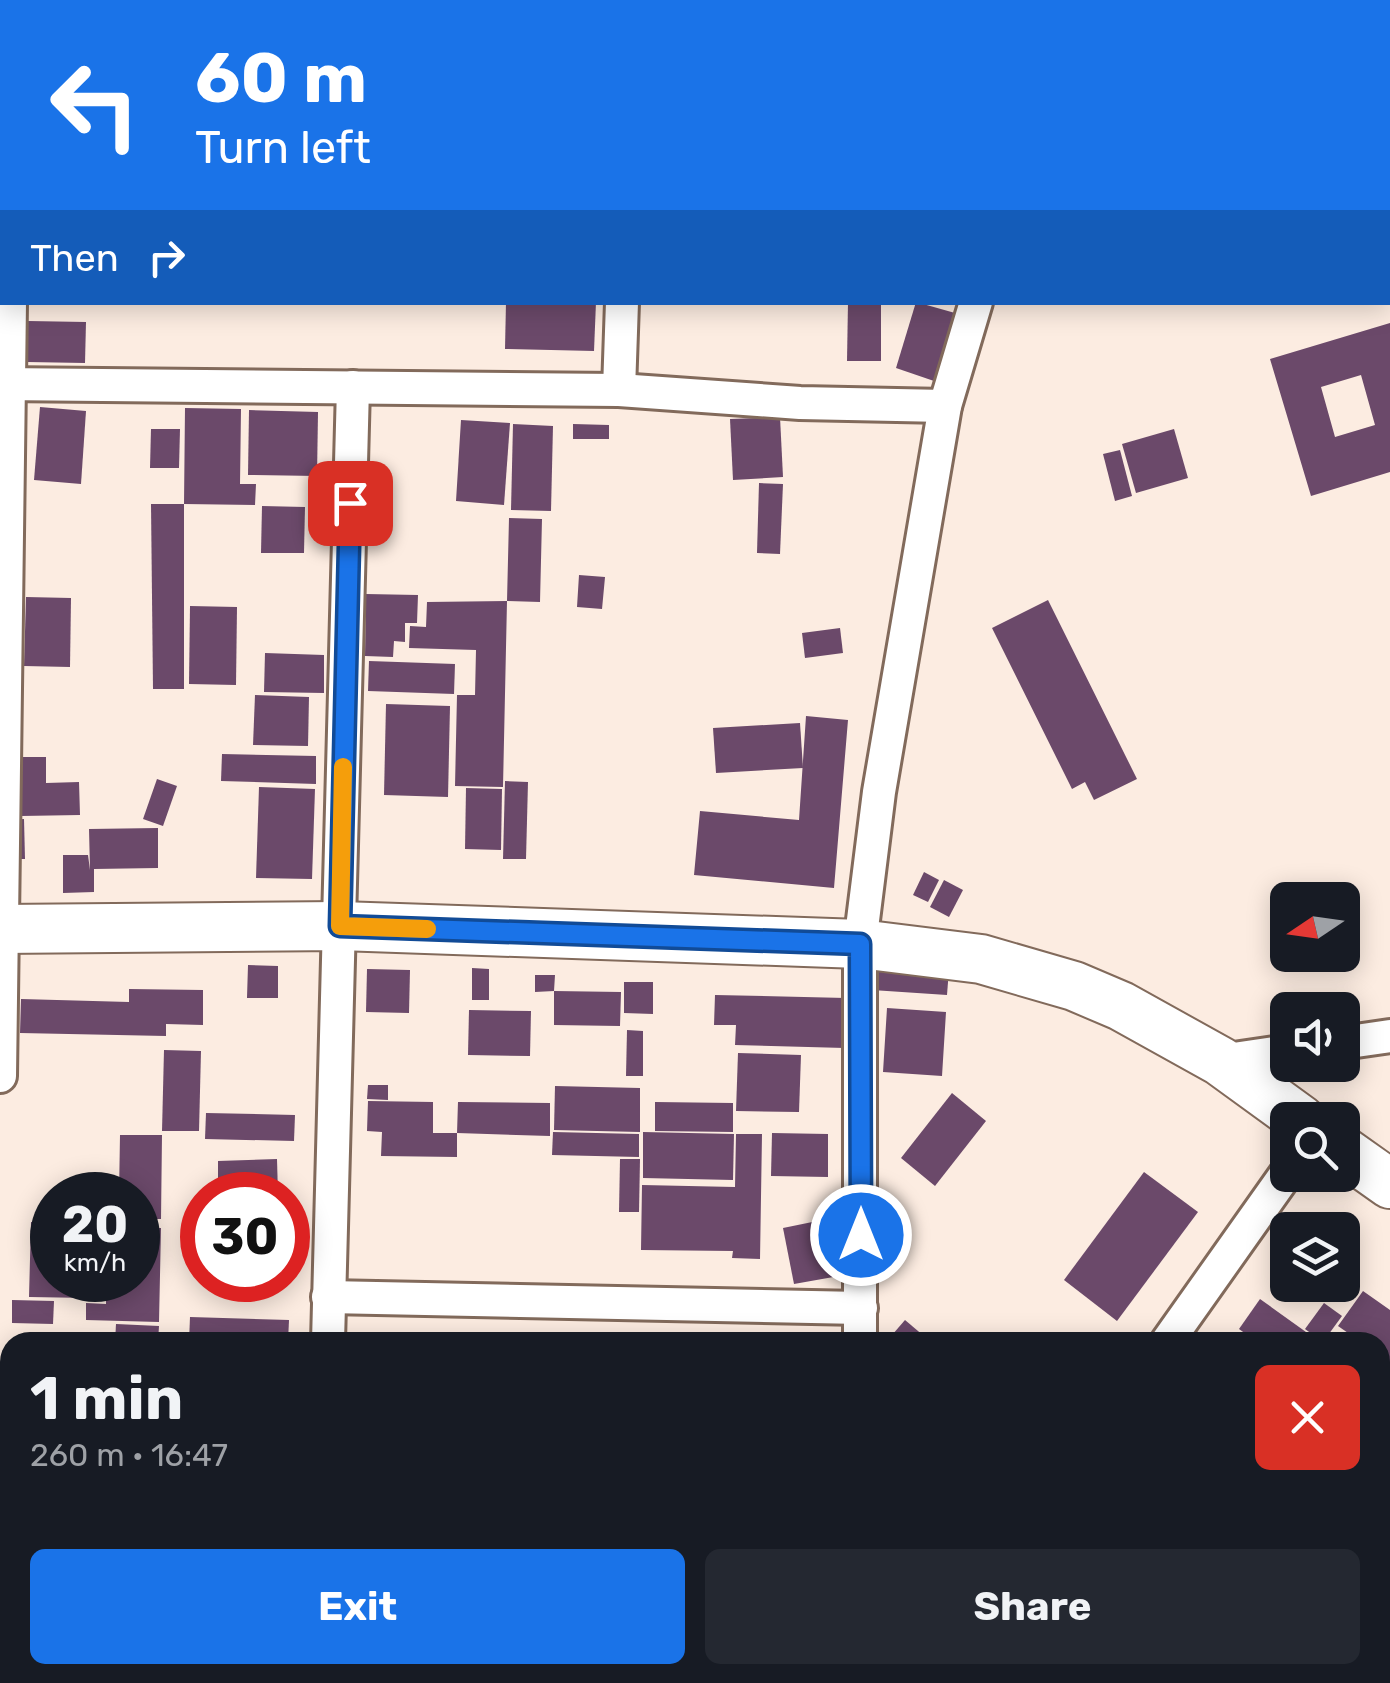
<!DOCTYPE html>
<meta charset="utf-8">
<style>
:root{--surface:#171b24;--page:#242831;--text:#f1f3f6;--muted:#9ea1a6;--accent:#1a73e8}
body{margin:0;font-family:Rubik,sans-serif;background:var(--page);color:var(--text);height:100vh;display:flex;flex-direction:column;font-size:38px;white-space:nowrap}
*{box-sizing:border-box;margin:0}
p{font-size:32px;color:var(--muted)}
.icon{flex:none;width:55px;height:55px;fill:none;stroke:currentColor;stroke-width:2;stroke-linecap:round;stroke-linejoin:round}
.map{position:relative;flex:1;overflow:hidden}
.side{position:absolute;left:0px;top:1332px;width:1390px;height:352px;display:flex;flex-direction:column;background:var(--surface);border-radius:30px 30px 0 0;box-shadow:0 5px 25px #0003}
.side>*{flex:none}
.hud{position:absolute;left:0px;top:0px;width:1390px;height:305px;box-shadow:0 5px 25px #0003;background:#1a73e8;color:#fff;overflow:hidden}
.needle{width:65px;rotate:257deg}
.tools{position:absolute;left:1270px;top:882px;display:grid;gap:20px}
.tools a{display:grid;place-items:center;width:90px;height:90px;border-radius:15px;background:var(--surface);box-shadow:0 5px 25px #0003;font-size:50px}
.speed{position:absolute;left:30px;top:1172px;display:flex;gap:20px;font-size:50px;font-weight:700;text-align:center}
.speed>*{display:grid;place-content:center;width:130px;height:130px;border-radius:50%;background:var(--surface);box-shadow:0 5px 25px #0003;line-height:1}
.speed small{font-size:25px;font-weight:400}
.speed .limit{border:15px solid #d22;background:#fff;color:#111}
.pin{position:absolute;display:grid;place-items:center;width:85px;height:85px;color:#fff;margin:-42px;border-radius:20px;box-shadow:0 5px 15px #0006}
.me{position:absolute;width:110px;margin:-55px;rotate:0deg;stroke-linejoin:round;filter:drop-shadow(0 0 8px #0008)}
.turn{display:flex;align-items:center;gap:35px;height:210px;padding:0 30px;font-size:45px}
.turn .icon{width:130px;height:130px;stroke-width:2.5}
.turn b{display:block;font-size:70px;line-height:85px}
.then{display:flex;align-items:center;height:95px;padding:0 30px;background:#0003;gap:20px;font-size:38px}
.round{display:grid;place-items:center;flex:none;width:105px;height:105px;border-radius:15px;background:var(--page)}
.head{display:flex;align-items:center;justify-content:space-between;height:170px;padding:0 30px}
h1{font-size:60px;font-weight:700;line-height:75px}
.button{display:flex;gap:20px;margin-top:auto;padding:20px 30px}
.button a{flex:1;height:115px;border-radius:15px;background:var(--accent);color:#fff;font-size:40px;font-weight:700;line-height:115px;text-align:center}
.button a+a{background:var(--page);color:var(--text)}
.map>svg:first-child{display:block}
</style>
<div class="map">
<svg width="1390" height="1683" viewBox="0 0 1390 1683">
<rect width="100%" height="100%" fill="#fcece1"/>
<g fill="#6b496a" fill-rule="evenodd">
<polygon points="506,302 596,302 594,351 505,349"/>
<polygon points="848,302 881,302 881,361 847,361"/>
<polygon points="916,302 955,313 934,381 896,368"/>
<polygon points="28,321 86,322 85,363 27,362"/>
<path d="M1390 323V472L1311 496 1270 359ZM1361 375 1375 425 1335 437 1321 387Z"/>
<polygon points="40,407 86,411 81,484 34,480"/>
<polygon points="185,408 241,409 240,484 256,484 255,505 184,504"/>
<polygon points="249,410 318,412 317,476 248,475"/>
<polygon points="780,417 783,477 733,480 730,419"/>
<polygon points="461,420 510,423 504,505 456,501"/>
<polygon points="513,424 553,426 551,511 511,510"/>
<polygon points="573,424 609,425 609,439 573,439"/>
<polygon points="151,429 180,429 179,468 150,468"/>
<polygon points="1174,429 1188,478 1136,493 1122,444"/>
<polygon points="1120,450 1132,496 1115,501 1103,454"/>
<polygon points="759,483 783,484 780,554 757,553"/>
<polygon points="151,504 184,504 184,689 153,689"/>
<polygon points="262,506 305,507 304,553 261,553"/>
<polygon points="509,518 542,519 540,602 507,601 503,787 455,786 457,695 475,695 476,650 409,648 410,626 426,627 427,602 507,601"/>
<polygon points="579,575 605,577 602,609 577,607"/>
<polygon points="366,594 418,595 417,623 405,623 405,642 394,641 393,657 365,656"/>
<polygon points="26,597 71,598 70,667 24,666"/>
<polygon points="1048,600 1137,779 1094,800 1085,782 1072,789 992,628"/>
<polygon points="190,606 237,607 236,685 189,684"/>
<polygon points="840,628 843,653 805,658 802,633"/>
<polygon points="265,653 324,655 324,693 264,692"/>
<polygon points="369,661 455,664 454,694 368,691"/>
<polygon points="255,695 309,697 308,746 253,745"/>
<polygon points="386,704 450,706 448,797 384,795"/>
<polygon points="806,716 848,720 834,888 694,875 700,811 799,820"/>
<polygon points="800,723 803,768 716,773 713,728"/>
<polygon points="222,754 316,756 316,784 221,781"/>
<polygon points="15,757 46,757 46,783 79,782 80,815 21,816"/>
<polygon points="157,779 177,786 163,826 143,819"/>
<polygon points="505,781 528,782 526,859 503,859"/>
<polygon points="259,787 315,789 312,879 256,878"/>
<polygon points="466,788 502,789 501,850 465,849"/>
<polygon points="24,819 25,859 7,859 7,820"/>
<polygon points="158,828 158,868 94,869 94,892 63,893 63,855 88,855 90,870 89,829"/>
<polygon points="924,872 939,880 928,902 913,895"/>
<polygon points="944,880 963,890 949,917 930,907"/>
<polygon points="874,964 949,969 947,995 872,990"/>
<polygon points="248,965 278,966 278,998 247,998"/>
<polygon points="472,968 489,969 489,1000 472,1000"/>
<polygon points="367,969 410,970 409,1013 366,1012"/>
<polygon points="535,975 555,975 554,991 535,992"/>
<polygon points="624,982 653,982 653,1014 624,1013"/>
<polygon points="129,989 203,990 203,1025 166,1024 166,1036 20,1033 21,999 129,1002"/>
<polygon points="554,991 621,992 620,1026 554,1025"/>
<polygon points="715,995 846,998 845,1048 735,1045 736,1025 714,1025"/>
<polygon points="887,1008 946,1012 942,1076 883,1072"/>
<polygon points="469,1010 531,1011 530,1056 468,1055"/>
<polygon points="627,1030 643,1031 643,1076 626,1076"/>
<polygon points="164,1050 201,1051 199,1131 162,1131"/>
<polygon points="738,1053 801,1055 799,1112 736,1111"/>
<polygon points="368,1085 388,1085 388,1100 367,1099"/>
<polygon points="555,1086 640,1088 640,1132 554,1130"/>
<polygon points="952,1093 986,1121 935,1186 901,1158"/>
<polygon points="368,1101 433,1102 433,1133 457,1133 457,1157 381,1156 382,1132 367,1131"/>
<polygon points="458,1102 550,1103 550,1136 457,1133"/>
<polygon points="655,1102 733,1103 733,1132 655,1131"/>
<polygon points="206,1113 295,1115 294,1141 205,1139"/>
<polygon points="553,1132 639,1134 639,1157 552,1155"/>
<polygon points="643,1132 734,1134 733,1180 643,1178"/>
<polygon points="772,1133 828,1134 828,1177 771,1176"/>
<polygon points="736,1134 762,1134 760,1259 732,1258 733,1251 641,1250 642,1185 735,1187"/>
<polygon points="120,1135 162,1135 161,1219 138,1219 138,1195 119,1195"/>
<polygon points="277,1159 278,1195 218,1195 218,1161"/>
<polygon points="620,1159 640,1159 639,1212 619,1212"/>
<polygon points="1144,1172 1198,1212 1117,1321 1064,1280"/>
<polygon points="827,1219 839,1276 794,1284 783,1228"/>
<polygon points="31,1222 52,1223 52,1280 89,1280 89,1298 29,1297"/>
<polygon points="138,1228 161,1228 159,1322 86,1320 86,1303 106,1304 106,1280 138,1280"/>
<polygon points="1363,1291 1390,1310 1390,1364 1380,1357 1380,1342 1361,1342 1338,1326"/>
<polygon points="1260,1299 1320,1342 1257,1342 1239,1329"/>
<polygon points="12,1300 54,1301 53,1324 12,1323"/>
<polygon points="1324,1303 1342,1316 1323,1342 1305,1329"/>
<polygon points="190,1317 289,1320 288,1342 189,1342"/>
<polygon points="905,1320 931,1342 886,1342"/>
<polygon points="116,1324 159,1326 158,1342 115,1342"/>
<polygon points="552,1335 552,1342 527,1342 527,1337"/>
<polygon points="634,1335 634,1342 558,1342 558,1339"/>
<polygon points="739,1335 739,1342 673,1342 673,1338"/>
<polygon points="1383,1362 1390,1367 1390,1390 1380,1383"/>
<polygon points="9,1675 63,1675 62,1683 9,1683"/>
<rect x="570" y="1675" width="54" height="8"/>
<rect x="769" y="1675" width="39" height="8"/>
<polygon points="975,1675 1045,1675 1040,1683 969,1683"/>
<polygon points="1146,1675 1217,1675 1211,1683 1140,1683"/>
<polygon points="1241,1675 1303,1675 1298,1683 1246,1683"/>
<rect x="477" y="1678" width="61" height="5"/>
</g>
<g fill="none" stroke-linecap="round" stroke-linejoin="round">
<g stroke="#826a5b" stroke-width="38">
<g id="street">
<polyline points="15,0 15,2"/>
<polyline points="633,2 633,0"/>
<polyline points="1299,2 1323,0"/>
<polyline points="0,26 2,27"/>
<polyline points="0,384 619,390 800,403 945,406"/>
<polyline points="619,390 622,302"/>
<polyline points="1342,1043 1390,1036"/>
<polyline points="1220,1061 1288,1051"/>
<polyline points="0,1076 10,302"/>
<polyline points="328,1297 861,1308"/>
<polyline points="328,1342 353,387"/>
<polyline points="860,1342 860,944 879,792 945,406 976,302"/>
<polyline points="1167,1342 1288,1171"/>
<polyline points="1380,1667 1390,1654"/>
<polyline points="329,1675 329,1683"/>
<polyline points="853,1683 853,1675"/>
<polyline points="919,1683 925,1675"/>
</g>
</g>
<g stroke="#826a5b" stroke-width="52">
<g id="secondary">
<polyline points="0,929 340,926 860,944 981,959 1074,986 1121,1006 1220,1061 1301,1120"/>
<polyline points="1342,1150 1390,1184"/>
</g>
</g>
<use href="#street" stroke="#fff" stroke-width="32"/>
<use href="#secondary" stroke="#fff" stroke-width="48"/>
</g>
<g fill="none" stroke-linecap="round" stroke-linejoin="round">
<g stroke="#114b97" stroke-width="25">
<polyline id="route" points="350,503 340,926 860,944 861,1235"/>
</g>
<use href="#route" stroke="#1a73e8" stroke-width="18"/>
<polyline stroke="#f59e0b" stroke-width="18" points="343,767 340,926 427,929"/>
</g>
</svg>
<div class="tools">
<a><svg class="needle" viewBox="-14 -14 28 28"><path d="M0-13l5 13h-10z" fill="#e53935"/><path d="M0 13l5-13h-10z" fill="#9ea1a6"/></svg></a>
<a><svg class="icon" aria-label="sound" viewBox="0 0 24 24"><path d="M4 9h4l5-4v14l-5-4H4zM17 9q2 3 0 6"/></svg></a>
<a><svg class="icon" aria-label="search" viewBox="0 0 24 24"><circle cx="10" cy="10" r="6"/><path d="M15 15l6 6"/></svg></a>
<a><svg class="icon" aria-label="layers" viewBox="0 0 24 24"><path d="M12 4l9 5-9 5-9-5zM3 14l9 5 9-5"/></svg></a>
</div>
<div class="speed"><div>20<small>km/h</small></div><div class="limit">30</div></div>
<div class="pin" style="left:350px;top:503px;background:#d93025"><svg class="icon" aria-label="arrive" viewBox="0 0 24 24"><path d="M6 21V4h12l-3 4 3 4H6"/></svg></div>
<svg class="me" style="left:861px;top:1235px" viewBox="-20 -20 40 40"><circle r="17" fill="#1a73e8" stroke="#fff" stroke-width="3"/><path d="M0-11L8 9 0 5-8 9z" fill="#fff"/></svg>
<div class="hud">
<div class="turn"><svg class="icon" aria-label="left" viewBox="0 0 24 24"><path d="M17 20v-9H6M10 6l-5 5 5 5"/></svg><div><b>60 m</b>Turn left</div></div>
<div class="then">Then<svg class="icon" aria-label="right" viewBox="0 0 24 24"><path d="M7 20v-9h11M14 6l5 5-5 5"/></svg></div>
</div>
<section class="side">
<div class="head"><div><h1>1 min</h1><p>260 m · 16:47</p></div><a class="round" style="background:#d93025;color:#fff"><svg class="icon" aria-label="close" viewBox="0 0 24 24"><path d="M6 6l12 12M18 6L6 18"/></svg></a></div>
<div class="button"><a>Exit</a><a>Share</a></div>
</section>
</div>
